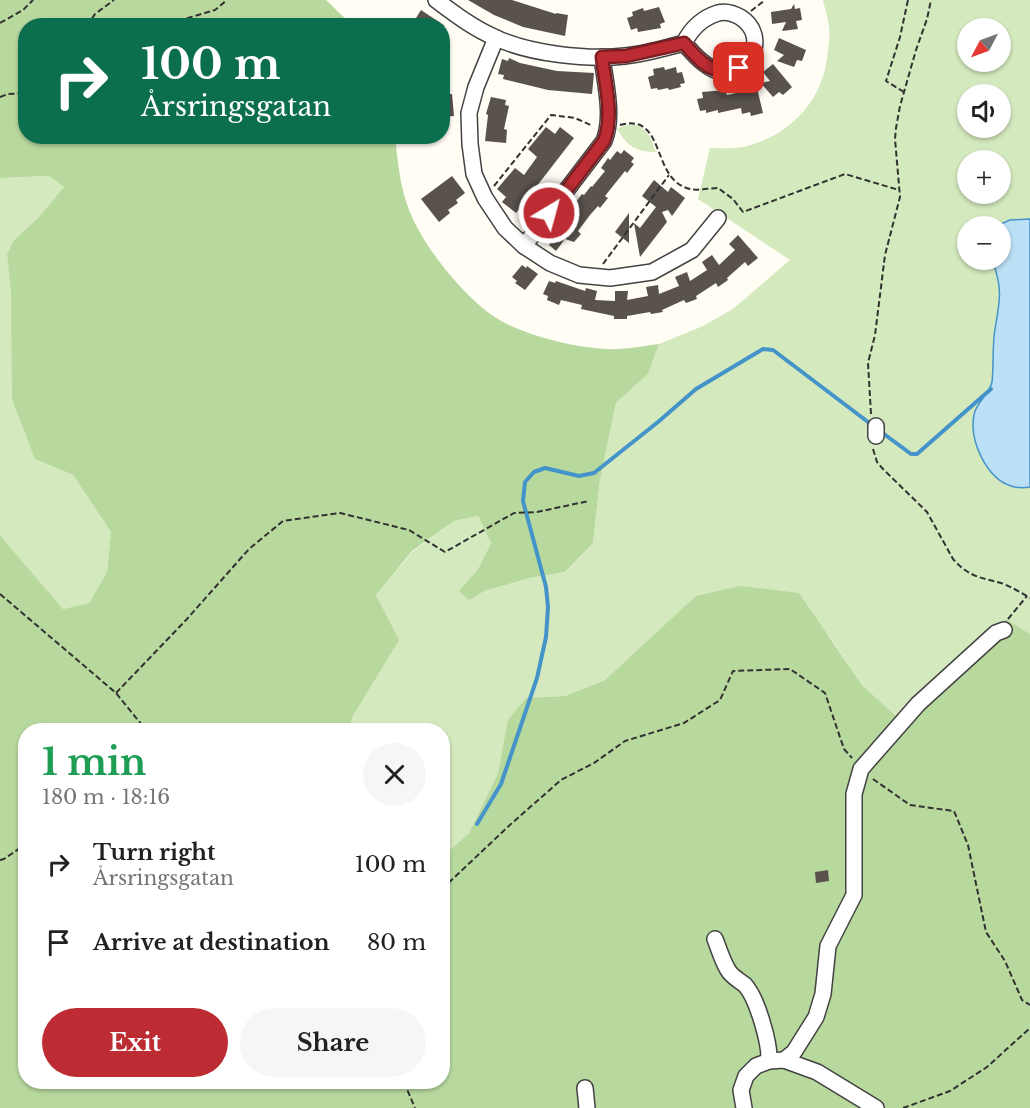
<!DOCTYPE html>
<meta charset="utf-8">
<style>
:root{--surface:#fff;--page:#f6f6f6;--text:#202124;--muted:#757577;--accent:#bd2c33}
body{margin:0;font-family:"Libre Baskerville",serif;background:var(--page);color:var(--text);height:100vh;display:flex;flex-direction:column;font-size:22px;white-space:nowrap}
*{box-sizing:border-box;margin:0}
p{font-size:20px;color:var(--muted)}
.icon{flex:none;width:33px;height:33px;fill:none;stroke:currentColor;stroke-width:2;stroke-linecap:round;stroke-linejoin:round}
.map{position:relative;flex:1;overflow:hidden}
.details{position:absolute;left:18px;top:723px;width:432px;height:366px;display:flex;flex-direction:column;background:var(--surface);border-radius:24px;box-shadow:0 2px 4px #0004}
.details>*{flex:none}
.guide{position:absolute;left:18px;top:18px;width:432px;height:126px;border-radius:24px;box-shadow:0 2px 4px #0004;background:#0b6e4f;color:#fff;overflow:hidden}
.needle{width:39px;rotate:229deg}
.tools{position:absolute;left:957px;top:18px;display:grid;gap:12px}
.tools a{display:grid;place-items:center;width:54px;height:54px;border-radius:50%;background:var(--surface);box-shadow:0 2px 4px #0004;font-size:30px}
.pin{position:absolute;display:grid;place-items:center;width:51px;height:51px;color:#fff;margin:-26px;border-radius:12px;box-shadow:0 3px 9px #0006}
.me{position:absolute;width:66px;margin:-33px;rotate:37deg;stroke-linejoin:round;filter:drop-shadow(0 0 4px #0008)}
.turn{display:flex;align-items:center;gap:21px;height:126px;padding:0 24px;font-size:27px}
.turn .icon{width:78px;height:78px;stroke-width:2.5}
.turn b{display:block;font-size:42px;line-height:51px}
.round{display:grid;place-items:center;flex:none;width:63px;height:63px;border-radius:32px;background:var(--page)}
.headline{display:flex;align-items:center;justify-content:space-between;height:102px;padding:0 24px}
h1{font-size:36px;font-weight:800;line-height:45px;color:#1e9e55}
.cta{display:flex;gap:12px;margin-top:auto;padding:12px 24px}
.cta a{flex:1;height:69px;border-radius:36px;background:var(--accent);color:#fff;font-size:24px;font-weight:800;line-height:69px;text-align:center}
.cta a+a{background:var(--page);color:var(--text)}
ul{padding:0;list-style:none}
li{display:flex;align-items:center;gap:18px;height:78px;padding:0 24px}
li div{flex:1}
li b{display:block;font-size:22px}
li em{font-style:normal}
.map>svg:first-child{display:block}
</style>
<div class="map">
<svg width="1030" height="1108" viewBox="0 0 1030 1108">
<rect width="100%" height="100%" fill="#fffdf4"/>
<g fill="#d4e9be" fill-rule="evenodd">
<path d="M823 0H1030V634L1006 619 896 716 862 685 827 633 697 596 605 680 565 696 526 698 509 720 498 773 469 833 443 856 442 730H348L353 716 398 640 376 595 412 552 454 521 478 516 491 543 478 569 459 591H484L530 578 565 572 593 543 600 480 616 403 648 374 659 344 703 326 733 309 790 260 698 199 710 148C721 148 733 149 743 147 791 136 825 99 828 50 829 43 830 34 829 27 828 18 825 9 823 0ZM968 28H1000V62H968ZM968 94H1000V128H968ZM968 160H1000V194H968ZM968 226H1000V260H968Z"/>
<path d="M632 124C648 128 651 138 656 152 636 152 627 146 617 129L623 126Z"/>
<polygon points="49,176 64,187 37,219 14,240 7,254 35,459 73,475 111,532 107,572 89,603 63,609 0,535 0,178"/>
</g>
<path fill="#b8d99e" d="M0 0H326L352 25 26 26V136L395 137C398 162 400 189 410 212 424 248 469 304 503 322 532 337 576 348 609 349 625 350 642 346 659 344L648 374 616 403 600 480 593 543 565 572 530 578 484 591 469 600 459 591 478 569 491 543 478 516 454 521 412 551 376 595 399 640 353 716 348 730H26V1082H442L443 856 469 833 498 773 508 720 526 698 565 696 605 680 696 596 740 586 799 593 862 685 896 716 1006 619 1030 634V1108H0V535L63 609 89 603 107 572 111 532 73 475 35 459 12 399 11 291 7 254 14 240 37 219 64 187 49 176 0 178Z"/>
<path fill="#bbdff4" stroke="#4494c9" stroke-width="1.5" d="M1030 219V487C1024 488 1017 488 1011 486 986 478 969 440 974 415 976 402 989 395 992 382 994 365 992 347 995 329 1000 300 1003 288 992 260H1000V226H996L1010 220Z"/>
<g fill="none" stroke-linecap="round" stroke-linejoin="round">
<g stroke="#4494c9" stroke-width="4">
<polyline points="880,431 911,454 917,454 991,389"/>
<polyline points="477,824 501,784 537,678 546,637 548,607 546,587 523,501 525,482 534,472 545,468 579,476 594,473 658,422 696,389 763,349 773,350 872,425"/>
</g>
</g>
<g fill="#59524d">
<polygon points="468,0 512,0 556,14 556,13 568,15 565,36 523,27 494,15"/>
<polygon points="794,4 795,9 800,8 802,20 796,21 798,29 782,31 786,22 772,24 771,12 791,9"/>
<polygon points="659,7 665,22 660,24 661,28 638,32 637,28 631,30 627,18 633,16 632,12 643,8 644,11"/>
<polygon points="421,10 445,26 411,26"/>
<polygon points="779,38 806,50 802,61 797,60 794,67 777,61 784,55 774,50"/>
<polygon points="509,58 520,63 557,71 594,73 592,94 548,90 503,79 504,75 498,74 502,59 508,61"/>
<polygon points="773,64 792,87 783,95 779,92 773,97 761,83 770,81 763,72"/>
<polygon points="664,67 665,70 676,67 677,73 682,72 685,83 680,84 681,87 669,90 668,88 658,90 657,88 651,89 648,77 654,75 653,69"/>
<polygon points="756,84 763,113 751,116 750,112 742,114 741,108 718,113 718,110 706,113 706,110 700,111 697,99 703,98 702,92 725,90 727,95 745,91 744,87"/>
<polygon points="452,94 454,116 442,117 442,95"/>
<polygon points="491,97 506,100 505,105 509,106 504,129 507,130 506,143 485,141 488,115 486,114"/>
<polygon points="546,127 555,134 560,127 574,138 516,213 502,202 506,197 497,189 515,168 524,175 537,157 528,149"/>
<polygon points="624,150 634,158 631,162 634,164 627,173 625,171 605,196 608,198 600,208 598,206 590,215 578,231 581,234 574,242 565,239 556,251 549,245 552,241 548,238 555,228 557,230 565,221 566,222 579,206 575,203 582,194 584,195 591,186 592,187 605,171 601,168 608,158 610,160 617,151 621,154"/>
<polygon points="452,176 465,193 456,200 458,203 448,210 450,213 439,222 421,199"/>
<polygon points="654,180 668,192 671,187 685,198 672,216 668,210 662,212 667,222 640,257 634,223 640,228 656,207 642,196"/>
<polygon points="629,213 629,243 615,232"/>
<polygon points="738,235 758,258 748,266 745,262 727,278 728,280 718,287 716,283 696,296 697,299 686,303 684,300 662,310 663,312 651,314 650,312 627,316 627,319 614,319 614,316 581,309 582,305 561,300 559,305 547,300 548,296 543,294 549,281 555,283 556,281 585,291 586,288 597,291 595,300 615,301 615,291 628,291 627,300 648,296 646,287 658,285 659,294 679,286 675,277 687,272 690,281 707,270 702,262 712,255 719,265 735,250 729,244"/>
<polygon points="522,265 526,268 527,266 538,274 525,290 515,283 517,281 512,277"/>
<polygon points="828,870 829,881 816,883 815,872"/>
</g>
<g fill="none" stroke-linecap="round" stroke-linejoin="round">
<g stroke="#434343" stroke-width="18">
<g id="minor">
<path d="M436 0C455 14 473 28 494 37 529 54 587 60 625 56 645 54 665 48 684 43 691 29 702 18 718 13 725 11 733 13 740 17 771 36 748 80 720 72 705 67 694 55 684 43"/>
<polyline points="496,38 476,87 469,113 470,144 474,174 485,198 505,228 524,246 550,263 579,275 610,278 652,272 692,250 718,218"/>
<path d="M524 246 604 141C614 116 605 83 602 57"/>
<polyline points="876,426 876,436"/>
<path d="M715 939C719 949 722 960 728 970 732 977 739 980 745 985 757 998 770 1043 769 1061"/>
<polyline points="784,1060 817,1072 876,1108"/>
<polyline points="585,1088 587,1108"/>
<polyline points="744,1108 741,1090 746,1076 756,1066 769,1061 784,1060 794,1052 816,1017 823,994 828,946 854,895 854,794 861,769 918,704 996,633 1004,630"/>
</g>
</g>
<g stroke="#323232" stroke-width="2" stroke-dasharray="6 3" stroke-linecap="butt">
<polyline points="751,11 765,0"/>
<polyline points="0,23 23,10 33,0"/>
<polyline points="87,26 95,14 114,0"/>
<polyline points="161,26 215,10 227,0"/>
<polyline points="904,92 886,81 900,37 908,0"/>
<polyline points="0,97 8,94 26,93"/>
<path d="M620 125C667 112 650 180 690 189 698 191 709 188 718 188L733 199 743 212 845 174 899 190"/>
<polyline points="494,186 551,115 575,118 593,126"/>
<polyline points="603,264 669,175"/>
<polyline points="871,414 868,363 875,335 885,255 900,197 895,139 896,128 900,106 916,50 927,19 931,0"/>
<path d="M873 449 877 462 883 469 927 512 953 559C971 579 982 577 1004 584 1013 588 1022 593 1030 598"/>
<polyline points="0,594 116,693 146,730"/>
<polyline points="1008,619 1027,596"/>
<polyline points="116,693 187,619 249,549 283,521 340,513 409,530 445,552 514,513 537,512 589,501"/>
<polyline points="873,779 910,805 954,811 968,845 986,932 1005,961 1022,1000 1030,1005"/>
<polyline points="0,860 4,859 26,844"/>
<polyline points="442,889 512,823 561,780 594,763 625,741 684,723 720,700 733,671 790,669 825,693 844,749 852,758"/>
<polyline points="404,1082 415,1108"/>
<polyline points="903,1108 950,1091 987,1067 1030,1028"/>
</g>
<use href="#minor" stroke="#fff" stroke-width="15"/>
</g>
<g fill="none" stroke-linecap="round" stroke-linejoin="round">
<g stroke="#7b1d21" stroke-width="15">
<path id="route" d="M549 213 604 141C614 116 605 83 602 57L626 56 684 43C698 60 715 79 739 68"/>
</g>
<use href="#route" stroke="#bd2c33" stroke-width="10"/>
</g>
</svg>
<div class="tools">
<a><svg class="needle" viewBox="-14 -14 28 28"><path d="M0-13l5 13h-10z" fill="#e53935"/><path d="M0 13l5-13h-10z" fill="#757577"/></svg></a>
<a><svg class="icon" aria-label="sound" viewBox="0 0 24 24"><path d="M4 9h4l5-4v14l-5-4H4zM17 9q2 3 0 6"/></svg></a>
<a>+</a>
<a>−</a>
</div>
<div class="pin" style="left:739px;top:68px;background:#d93025"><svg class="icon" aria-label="arrive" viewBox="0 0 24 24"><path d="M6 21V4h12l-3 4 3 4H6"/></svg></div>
<svg class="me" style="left:549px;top:213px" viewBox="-20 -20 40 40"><circle r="17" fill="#bd2c33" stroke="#fff" stroke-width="3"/><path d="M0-11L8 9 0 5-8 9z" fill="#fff"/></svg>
<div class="guide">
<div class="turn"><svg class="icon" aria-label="right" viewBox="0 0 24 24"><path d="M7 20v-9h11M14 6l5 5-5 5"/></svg><div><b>100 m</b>Årsringsgatan</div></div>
</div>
<section class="details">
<div class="headline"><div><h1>1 min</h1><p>180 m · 18:16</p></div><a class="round"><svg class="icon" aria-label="close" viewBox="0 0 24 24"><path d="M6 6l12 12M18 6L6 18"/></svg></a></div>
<ul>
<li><svg class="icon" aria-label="right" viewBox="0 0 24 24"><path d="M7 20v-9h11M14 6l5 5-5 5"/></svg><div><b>Turn right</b><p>Årsringsgatan</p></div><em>100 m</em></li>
<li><svg class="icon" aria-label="arrive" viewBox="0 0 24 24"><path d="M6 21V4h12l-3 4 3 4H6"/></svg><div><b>Arrive at destination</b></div><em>80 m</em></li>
</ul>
<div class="cta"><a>Exit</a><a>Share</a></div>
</section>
</div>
